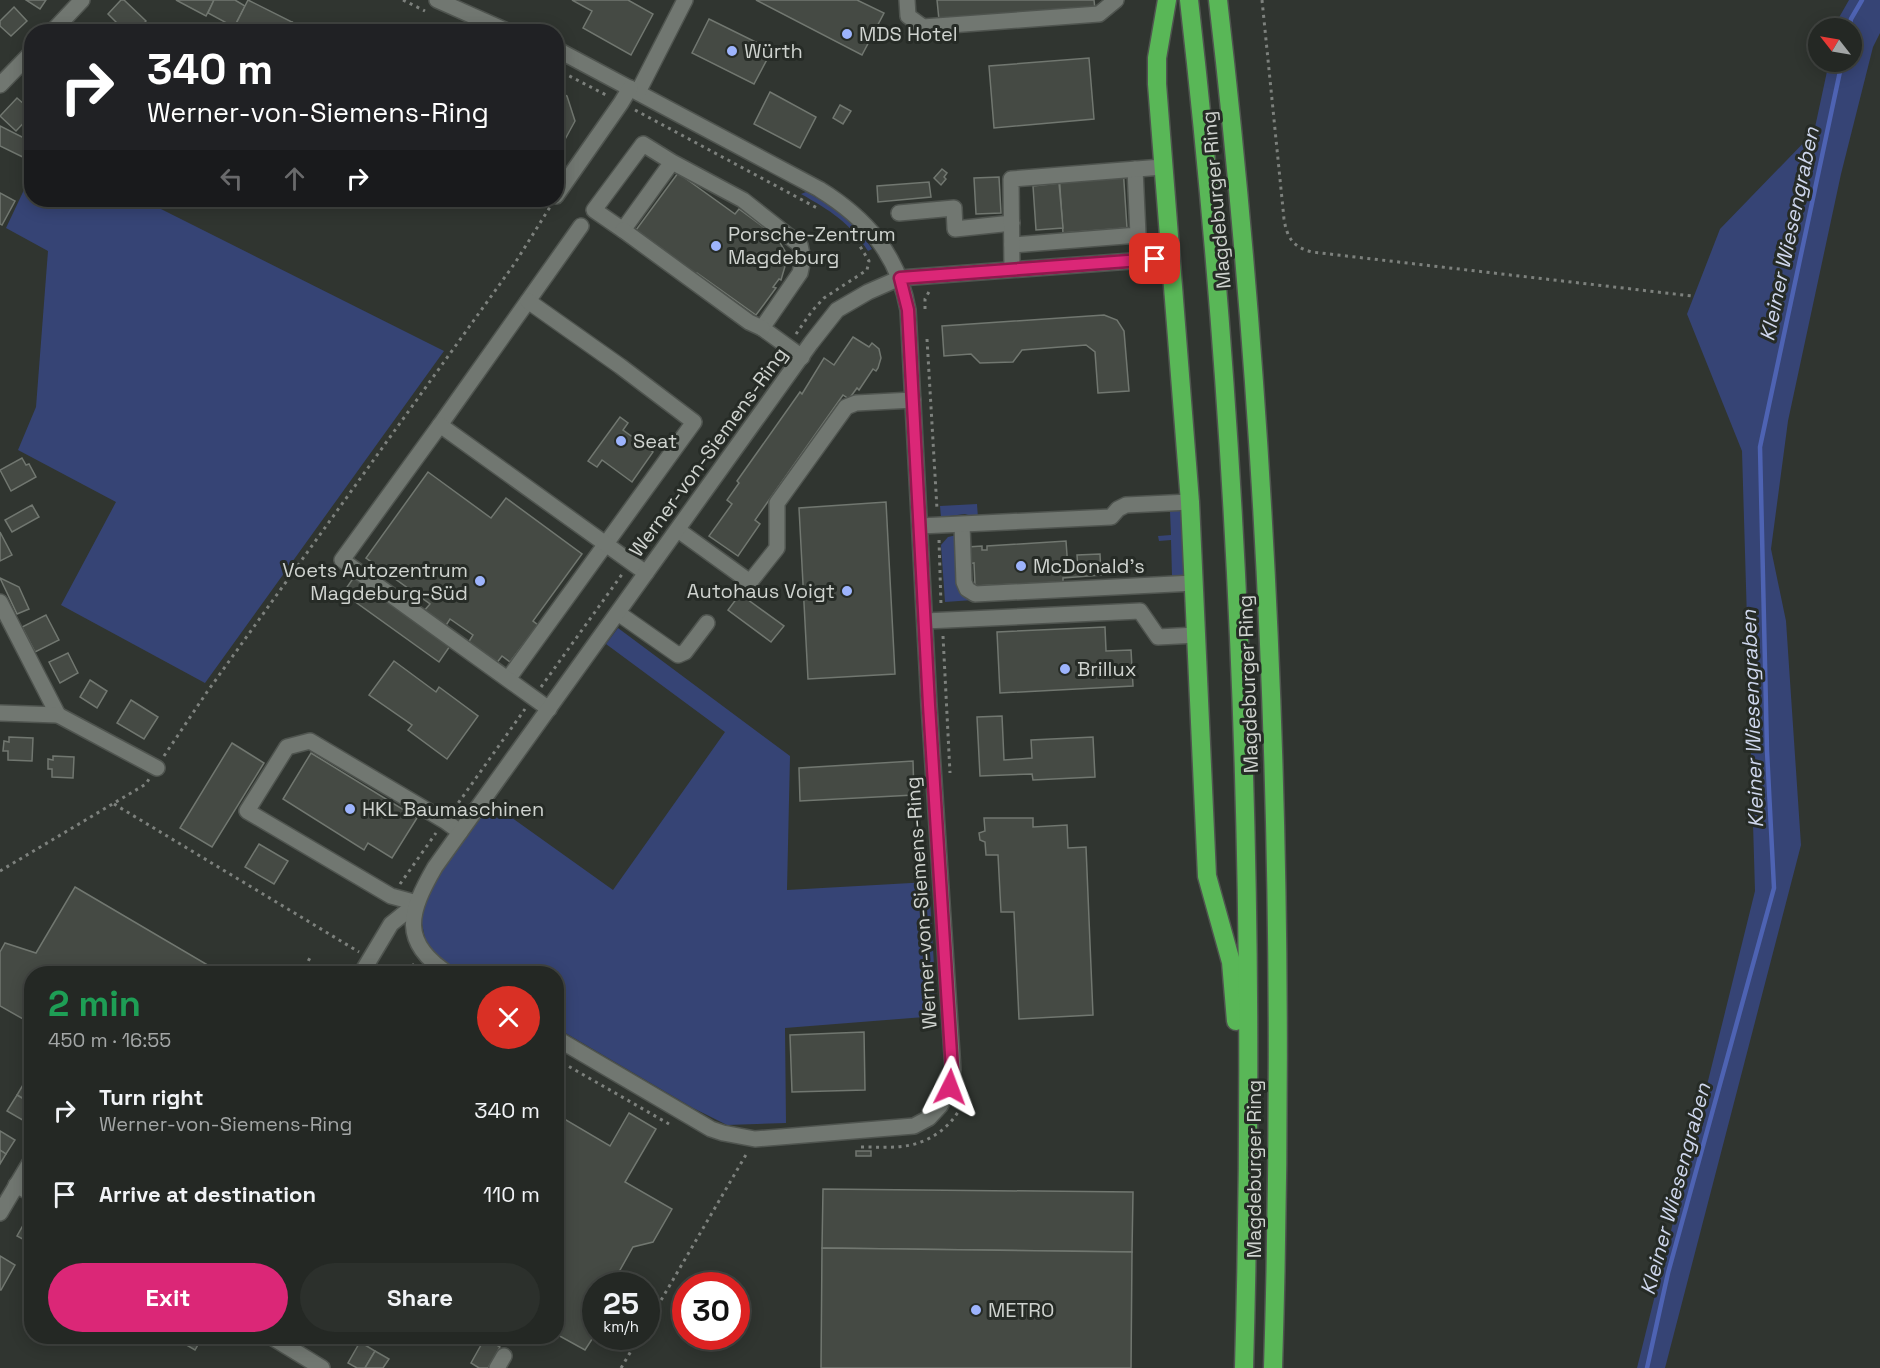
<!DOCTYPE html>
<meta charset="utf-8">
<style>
:root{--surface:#242824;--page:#2c302c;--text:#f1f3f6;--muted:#a3a6a6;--line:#414441;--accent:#db2777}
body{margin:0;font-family:"Space Grotesk",sans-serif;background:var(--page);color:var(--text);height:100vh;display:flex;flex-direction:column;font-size:22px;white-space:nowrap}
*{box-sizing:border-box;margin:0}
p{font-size:20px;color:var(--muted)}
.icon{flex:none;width:33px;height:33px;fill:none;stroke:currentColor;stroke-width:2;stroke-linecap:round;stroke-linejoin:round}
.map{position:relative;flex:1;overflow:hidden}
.sheet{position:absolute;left:24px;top:966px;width:540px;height:378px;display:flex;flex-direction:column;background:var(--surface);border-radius:24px;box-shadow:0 3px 15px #0003,0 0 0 2px var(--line)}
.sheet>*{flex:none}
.banner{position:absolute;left:24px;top:24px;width:540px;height:183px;border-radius:24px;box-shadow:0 3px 15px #0003,0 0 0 2px var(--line);background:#202124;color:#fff;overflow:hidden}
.needle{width:39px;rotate:301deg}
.buttons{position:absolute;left:1808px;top:18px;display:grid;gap:12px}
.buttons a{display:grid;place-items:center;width:54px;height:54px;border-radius:50%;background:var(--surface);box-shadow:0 3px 15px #0003,0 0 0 2px var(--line);font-size:30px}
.speed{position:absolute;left:582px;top:1272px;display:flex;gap:12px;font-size:30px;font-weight:700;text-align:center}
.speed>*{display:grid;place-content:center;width:78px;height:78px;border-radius:50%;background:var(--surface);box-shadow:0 3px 15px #0003,0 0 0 2px var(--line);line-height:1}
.speed small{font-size:15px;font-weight:400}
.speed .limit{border:9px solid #d22;background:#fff;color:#111}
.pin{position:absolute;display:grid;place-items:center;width:51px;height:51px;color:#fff;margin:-26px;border-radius:12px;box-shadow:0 3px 9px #0006}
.me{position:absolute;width:66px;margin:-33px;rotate:3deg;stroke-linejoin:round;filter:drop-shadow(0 0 4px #0008)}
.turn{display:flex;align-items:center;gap:21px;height:126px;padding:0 24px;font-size:27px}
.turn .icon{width:78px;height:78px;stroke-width:2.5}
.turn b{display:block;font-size:42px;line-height:51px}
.lanes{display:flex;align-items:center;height:57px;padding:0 24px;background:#0003;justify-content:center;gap:30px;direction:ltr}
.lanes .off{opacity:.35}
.round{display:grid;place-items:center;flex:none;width:63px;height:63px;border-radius:32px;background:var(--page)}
.overview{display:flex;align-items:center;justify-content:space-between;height:102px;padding:0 24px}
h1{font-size:36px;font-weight:800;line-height:45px;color:#1e9e55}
.cta{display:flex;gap:12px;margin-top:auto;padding:12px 24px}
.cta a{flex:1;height:69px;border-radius:36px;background:var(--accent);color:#fff;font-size:24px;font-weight:800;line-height:69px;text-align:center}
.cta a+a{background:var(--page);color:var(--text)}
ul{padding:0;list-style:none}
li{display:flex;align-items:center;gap:18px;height:84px;padding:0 24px}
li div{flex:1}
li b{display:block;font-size:22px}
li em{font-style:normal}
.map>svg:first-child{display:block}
</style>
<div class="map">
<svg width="1880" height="1368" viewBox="0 0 1880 1368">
<rect width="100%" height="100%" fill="#303530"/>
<g fill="#364475">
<polygon points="1849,0 1880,0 1880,33 1873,47 1841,174 1788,421 1771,549 1786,621 1801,845 1665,1368 1637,1368 1755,891 1742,451 1687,314 1720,229 1814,132 1829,62 1851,62 1851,28 1836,28 1837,21"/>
<polygon points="31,175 32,200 143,200 444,351 205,683 61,605 116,502 18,450 36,407 48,251 6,228"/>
<path d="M806 192C834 207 855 222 872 249L868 251C849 222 831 211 801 194Z"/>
<polygon points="977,504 978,518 965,514 941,517 940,506"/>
<polygon points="1154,507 1181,507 1185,579 1159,580 1158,577 1172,576 1171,540 1159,541 1158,536 1171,535 1170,512 1155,512"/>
<polygon points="957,535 973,600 945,602 941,545 948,537"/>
<polygon points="618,628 790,756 787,890 929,882 937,1016 785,1028 786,1123 727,1125 693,1108 557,1028 556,974 464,974 444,962 426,943 421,919 426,900 435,879 490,802 613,890 725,732 606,644"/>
</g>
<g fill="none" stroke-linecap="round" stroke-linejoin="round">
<g stroke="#4e63b3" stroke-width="4.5">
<polyline points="1849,28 1851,19 1862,0"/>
<polyline points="1647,1368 1668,1273 1774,888 1767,751 1760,447 1842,62"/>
</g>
</g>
<g fill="#454a44" stroke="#717770" stroke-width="1.5">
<polygon points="26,0 46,0 40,9"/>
<polygon points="121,0 124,0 146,21 135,32 126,32 108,14"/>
<polygon points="176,0 214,0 206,16"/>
<polygon points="214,0 235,0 245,6 234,27 208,13"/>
<polygon points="248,0 292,22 287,32 232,32"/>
<polygon points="572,0 628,0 653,14 631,55 583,28 592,11"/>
<polygon points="756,0 857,0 884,13 862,55"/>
<polygon points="937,0 1094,0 1095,9 939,20"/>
<polygon points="14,7 27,21 11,36 0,26 0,21"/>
<polygon points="709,19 772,50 754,84 692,53"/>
<polygon points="292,22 310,32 287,32"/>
<polygon points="1089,58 1094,119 994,128 989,66"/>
<polygon points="556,90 567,96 575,121 556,156"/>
<polygon points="770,92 816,117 800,148 754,124"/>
<polygon points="17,98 32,111 32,114 16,131 0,116"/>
<polygon points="840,105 851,111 843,124 833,118"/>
<polygon points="0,126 32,142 31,161 0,146"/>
<polygon points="1123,167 1127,228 1063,233 1059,173"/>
<polygon points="942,169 947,173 944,177 946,179 941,185 934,178"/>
<polygon points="678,173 735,214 739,209 776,236 788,256 781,280 779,279 773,287 776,288 756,315 697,273 694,278 633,234"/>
<polygon points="999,177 1001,213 976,214 974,178"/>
<polygon points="929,182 931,197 878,202 877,186"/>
<polygon points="1059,183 1063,228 1036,230 1033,186"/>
<polygon points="0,193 15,201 2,225 0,224"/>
<polygon points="1104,315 1117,320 1124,331 1129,391 1098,393 1095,352 1086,345 1022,350 1013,362 980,363 971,354 944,356 942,326"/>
<polygon points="853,337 869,347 872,343 879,349 881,358 878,368 876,371 873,369 859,390 857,388 849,399 843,395 755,520 760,524 738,556 709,536 732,504 727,500 739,483 737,481 800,392 802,394 824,358 834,365"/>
<polygon points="620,417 628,423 623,430 653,452 632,482 602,460 597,467 588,461"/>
<polygon points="22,458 26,465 29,464 36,477 11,491 0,470"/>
<polygon points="428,472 491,518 506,498 582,554 533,621 538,625 510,662 502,656 496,664 468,643 473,635 450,619 445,627 424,611 430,604 366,558"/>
<polygon points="886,502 895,674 808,679 799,508"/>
<polygon points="32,505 39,517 12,532 5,520"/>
<polygon points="0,532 12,555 0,561"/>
<polygon points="1066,541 1068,569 1078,569 1077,555 1100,554 1101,575 1063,578 1063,582 975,586 974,563 968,564 967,547 982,546 982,550 987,550 987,546"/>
<polygon points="354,577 450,646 439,662 343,593"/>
<polygon points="0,578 19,587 29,609 17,614"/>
<polygon points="740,594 784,626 771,642 728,610"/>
<polygon points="46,615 59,640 35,652 22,627"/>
<polygon points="1105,627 1106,651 1131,650 1133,686 1000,693 997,632"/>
<polygon points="68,653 78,673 60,683 49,662"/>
<polygon points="394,661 436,692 439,687 478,716 447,759 408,730 412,725 369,695"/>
<polygon points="90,680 107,691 97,708 80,697"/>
<polygon points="131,700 158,717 144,739 117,723"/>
<polygon points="1002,716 1004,760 1032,758 1031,740 1093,737 1095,777 1033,780 1032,774 980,776 977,717"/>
<polygon points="9,737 33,738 32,761 8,760 8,751 3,751 4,741 9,742"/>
<polygon points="232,743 264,763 212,847 180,828"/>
<polygon points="311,753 417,818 392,858 368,843 364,850 283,799"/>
<polygon points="53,756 74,757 73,778 52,777 52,769 48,769 48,759 53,760"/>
<polygon points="913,761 914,795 800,801 799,768"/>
<polygon points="984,818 1033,818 1033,827 1067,825 1068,848 1086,847 1093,1015 1019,1019 1014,912 1001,912 998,855 986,855 985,842 980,840 979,833 985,831"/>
<polygon points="259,844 288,861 274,884 245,867"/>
<polygon points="75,887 223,974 32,974 32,1024 0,1006 0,952 5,943 36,953"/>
<polygon points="864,1032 865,1090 792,1092 790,1035"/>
<polygon points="27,1078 32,1081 32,1104 17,1095"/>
<polygon points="17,1095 32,1104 32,1112 26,1122 7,1111"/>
<polygon points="629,1113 656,1129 625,1182 672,1209 653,1242 633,1247 611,1286 596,1286 596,1333 585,1350 556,1334 556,1114 610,1146"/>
<polygon points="0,1131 15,1140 6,1154 0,1150"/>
<polygon points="0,1150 6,1154 0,1164"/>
<rect x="856" y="1151" width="15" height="5"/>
<polygon points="823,1189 1133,1192 1132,1252 822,1248"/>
<polygon points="26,1220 32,1223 30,1243 17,1236"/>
<polygon points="822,1248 1132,1252 1131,1368 821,1368"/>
<polygon points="0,1256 15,1265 1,1290 0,1290"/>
<polygon points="173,1336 188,1336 183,1343"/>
<polygon points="188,1336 203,1336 195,1350 183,1343"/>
<polygon points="304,1336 322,1336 318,1344"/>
<polygon points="485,1338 500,1347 488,1368 479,1368 471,1363"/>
<polygon points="360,1342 375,1351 365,1368 357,1368 348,1363"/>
<polygon points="375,1351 389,1359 383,1368 365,1368"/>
</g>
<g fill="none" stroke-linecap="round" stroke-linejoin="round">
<g stroke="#4f544f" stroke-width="18">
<g id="minor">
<polyline points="437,0 509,32"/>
<polyline points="907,0 908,16 923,27 1099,14 1116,0"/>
<polyline points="52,32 82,0"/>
<path d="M556 49 819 189C866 218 898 254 908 310L929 705 953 1070 950 1087 940 1106 929 1118 914 1126 755 1139 723 1133 711 1129 556 1038"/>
<polyline points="0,85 32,52"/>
<polyline points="638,92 685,0"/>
<polyline points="672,162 643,144 594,210 623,230 672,162 743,200 800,245 803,259 800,273 762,328 802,357"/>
<polyline points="556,196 621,103 630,88"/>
<polyline points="899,213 954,208 955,229 1012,223"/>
<polyline points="623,230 749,322 762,328"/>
<polyline points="1012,245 1138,235 1135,169"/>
<polyline points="1012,269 1011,179 1162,167"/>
<polyline points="440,425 581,226"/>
<polyline points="962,525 964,582 967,589 975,594 1194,583"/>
<polyline points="920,526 1111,517 1118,509 1126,505 1190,502"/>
<polyline points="678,530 750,582 777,548 777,503 846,407 856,403 913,400"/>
<polyline points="0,602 58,715"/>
<polyline points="618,613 678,655 685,652 707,623"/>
<polyline points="925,621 1140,611 1158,637 1197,635"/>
<polyline points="508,679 694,422 620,366 528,301"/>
<polyline points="549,709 342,560 440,425 646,573"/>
<polyline points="0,713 58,715 157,768"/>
<polyline points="417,903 391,896 247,811 287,747 310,741 445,821 460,832"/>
<polyline points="361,974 391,924 417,903"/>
<path d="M449 974C399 942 409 912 435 867L811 343 837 310 868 292 900 278 1172 258"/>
<polyline points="16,1185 32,1194"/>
<polyline points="0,1213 32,1159"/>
<polyline points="270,1336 322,1368"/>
<polyline points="497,1368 504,1356"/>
</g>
</g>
<g stroke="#4f544f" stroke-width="21">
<g id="highway">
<polyline points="1167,0 1157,58 1157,84 1190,502 1207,876 1231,962 1236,1021"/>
<path d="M1189 0C1241 454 1257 912 1244 1368"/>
<path d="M1218 0C1271 454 1287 912 1273 1368"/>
</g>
</g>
<g stroke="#7d817d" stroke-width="3" stroke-dasharray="3 4.5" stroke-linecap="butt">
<polyline points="403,0 425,11"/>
<path d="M1262 0 1284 219C1287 238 1293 247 1312 252L1692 296"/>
<polyline points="556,69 608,96"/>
<polyline points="635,110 819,209"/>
<polyline points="925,309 925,299 930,290"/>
<polyline points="796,334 812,311 824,298 867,270 869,261 858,243"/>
<polyline points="927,339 937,509"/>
<polyline points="939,540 941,605"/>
<polyline points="639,550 778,359"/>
<polyline points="943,636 950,773"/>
<polyline points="541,687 623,573"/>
<polyline points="164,756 207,692 515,263 550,207"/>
<polyline points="114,804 359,952"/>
<polyline points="454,809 525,709"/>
<polyline points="0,871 146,784 149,779"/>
<polyline points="400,884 436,833"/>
<polyline points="412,964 420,974"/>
<polyline points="301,974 311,956"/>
<polyline points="556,1059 669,1124"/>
<path d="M861 1147C876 1147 891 1148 905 1146 935 1142 962 1119 967 1088"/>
<polyline points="646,1326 747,1153"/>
<polyline points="621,1368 640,1336"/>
</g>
<use href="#minor" stroke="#717771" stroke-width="15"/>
<use href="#highway" stroke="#59b757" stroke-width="18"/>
</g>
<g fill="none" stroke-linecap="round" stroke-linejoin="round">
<g stroke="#8e194d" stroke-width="15">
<polyline id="route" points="950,1087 952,1070 929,705 908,310 900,278 1155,259"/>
</g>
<use href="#route" stroke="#db2777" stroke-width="10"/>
</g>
<g fill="#9db4fd" stroke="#262b26" stroke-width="2">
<circle cx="847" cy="34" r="6"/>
<circle cx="732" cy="51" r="6"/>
<circle cx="716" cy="246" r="6"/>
<circle cx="621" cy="441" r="6"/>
<circle cx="1021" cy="566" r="6"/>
<circle cx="480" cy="581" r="6"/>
<circle cx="847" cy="591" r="6"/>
<circle cx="1065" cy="669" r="6"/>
<circle cx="350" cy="809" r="6"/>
<circle cx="976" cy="1310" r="6"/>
</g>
<g text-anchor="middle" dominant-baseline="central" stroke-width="6" stroke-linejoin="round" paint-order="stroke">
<g font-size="20" fill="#cfd3cf" stroke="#262b26" text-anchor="start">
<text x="859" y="34">MDS Hotel</text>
<text x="744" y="51">Würth</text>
<text x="728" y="234">Porsche-Zentrum<tspan x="728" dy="23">Magdeburg</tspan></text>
<text x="633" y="441">Seat</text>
<text x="1033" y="566">McDonald's</text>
<text x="468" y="570" text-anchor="end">Voets Autozentrum<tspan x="468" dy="23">Magdeburg-Süd</tspan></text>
<text x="835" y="591" text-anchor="end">Autohaus Voigt</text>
<text x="1077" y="669">Brillux</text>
<text x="362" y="809">HKL Baumaschinen</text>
<text x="988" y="1310">METRO</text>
</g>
<g font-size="20" fill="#cfd3cf" stroke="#262b26">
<text transform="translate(1216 200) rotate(-95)">Magdeburger Ring</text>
<text transform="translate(708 452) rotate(-54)">Werner-von-Siemens-Ring</text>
<text transform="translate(1248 684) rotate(-92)">Magdeburger Ring</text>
<text transform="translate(921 903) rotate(-94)">Werner-von-Siemens-Ring</text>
<text transform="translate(1254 1169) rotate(-90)">Magdeburger Ring</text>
</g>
<g font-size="21" font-style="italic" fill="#cfd7ed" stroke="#262b26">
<text transform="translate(1789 234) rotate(-78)">Kleiner Wiesengraben</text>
<text transform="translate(1752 719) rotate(-92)">Kleiner Wiesengraben</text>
<text transform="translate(1675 1189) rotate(-75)">Kleiner Wiesengraben</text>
</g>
</g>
</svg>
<div class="buttons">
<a><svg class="needle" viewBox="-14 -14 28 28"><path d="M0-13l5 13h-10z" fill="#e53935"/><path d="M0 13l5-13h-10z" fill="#a3a6a6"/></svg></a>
</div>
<div class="speed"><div>25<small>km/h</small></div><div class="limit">30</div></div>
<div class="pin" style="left:1155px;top:259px;background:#d93025"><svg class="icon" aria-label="arrive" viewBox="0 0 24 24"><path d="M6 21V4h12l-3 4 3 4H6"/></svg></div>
<svg class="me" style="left:950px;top:1087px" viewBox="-20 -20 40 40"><path d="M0-17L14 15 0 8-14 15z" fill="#db2777" stroke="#fff" stroke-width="4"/></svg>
<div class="banner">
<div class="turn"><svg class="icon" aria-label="right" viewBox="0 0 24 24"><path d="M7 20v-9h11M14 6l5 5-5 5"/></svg><div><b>340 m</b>Werner-von-Siemens-Ring</div></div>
<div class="lanes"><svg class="icon off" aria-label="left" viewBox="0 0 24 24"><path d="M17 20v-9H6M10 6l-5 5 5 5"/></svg><svg class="icon off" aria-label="ahead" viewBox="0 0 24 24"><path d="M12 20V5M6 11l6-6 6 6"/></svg><svg class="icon" aria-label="right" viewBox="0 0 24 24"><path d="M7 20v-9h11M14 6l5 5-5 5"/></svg></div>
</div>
<section class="sheet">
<div class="overview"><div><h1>2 min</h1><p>450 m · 16:55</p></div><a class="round" style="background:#d93025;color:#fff"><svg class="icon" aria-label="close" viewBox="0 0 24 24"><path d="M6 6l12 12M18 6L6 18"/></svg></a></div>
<ul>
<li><svg class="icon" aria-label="right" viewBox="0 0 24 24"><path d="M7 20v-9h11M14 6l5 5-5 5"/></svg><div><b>Turn right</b><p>Werner-von-Siemens-Ring</p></div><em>340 m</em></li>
<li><svg class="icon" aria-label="arrive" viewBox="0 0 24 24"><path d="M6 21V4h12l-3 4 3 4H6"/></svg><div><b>Arrive at destination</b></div><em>110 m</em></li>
</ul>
<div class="cta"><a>Exit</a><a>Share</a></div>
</section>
</div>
